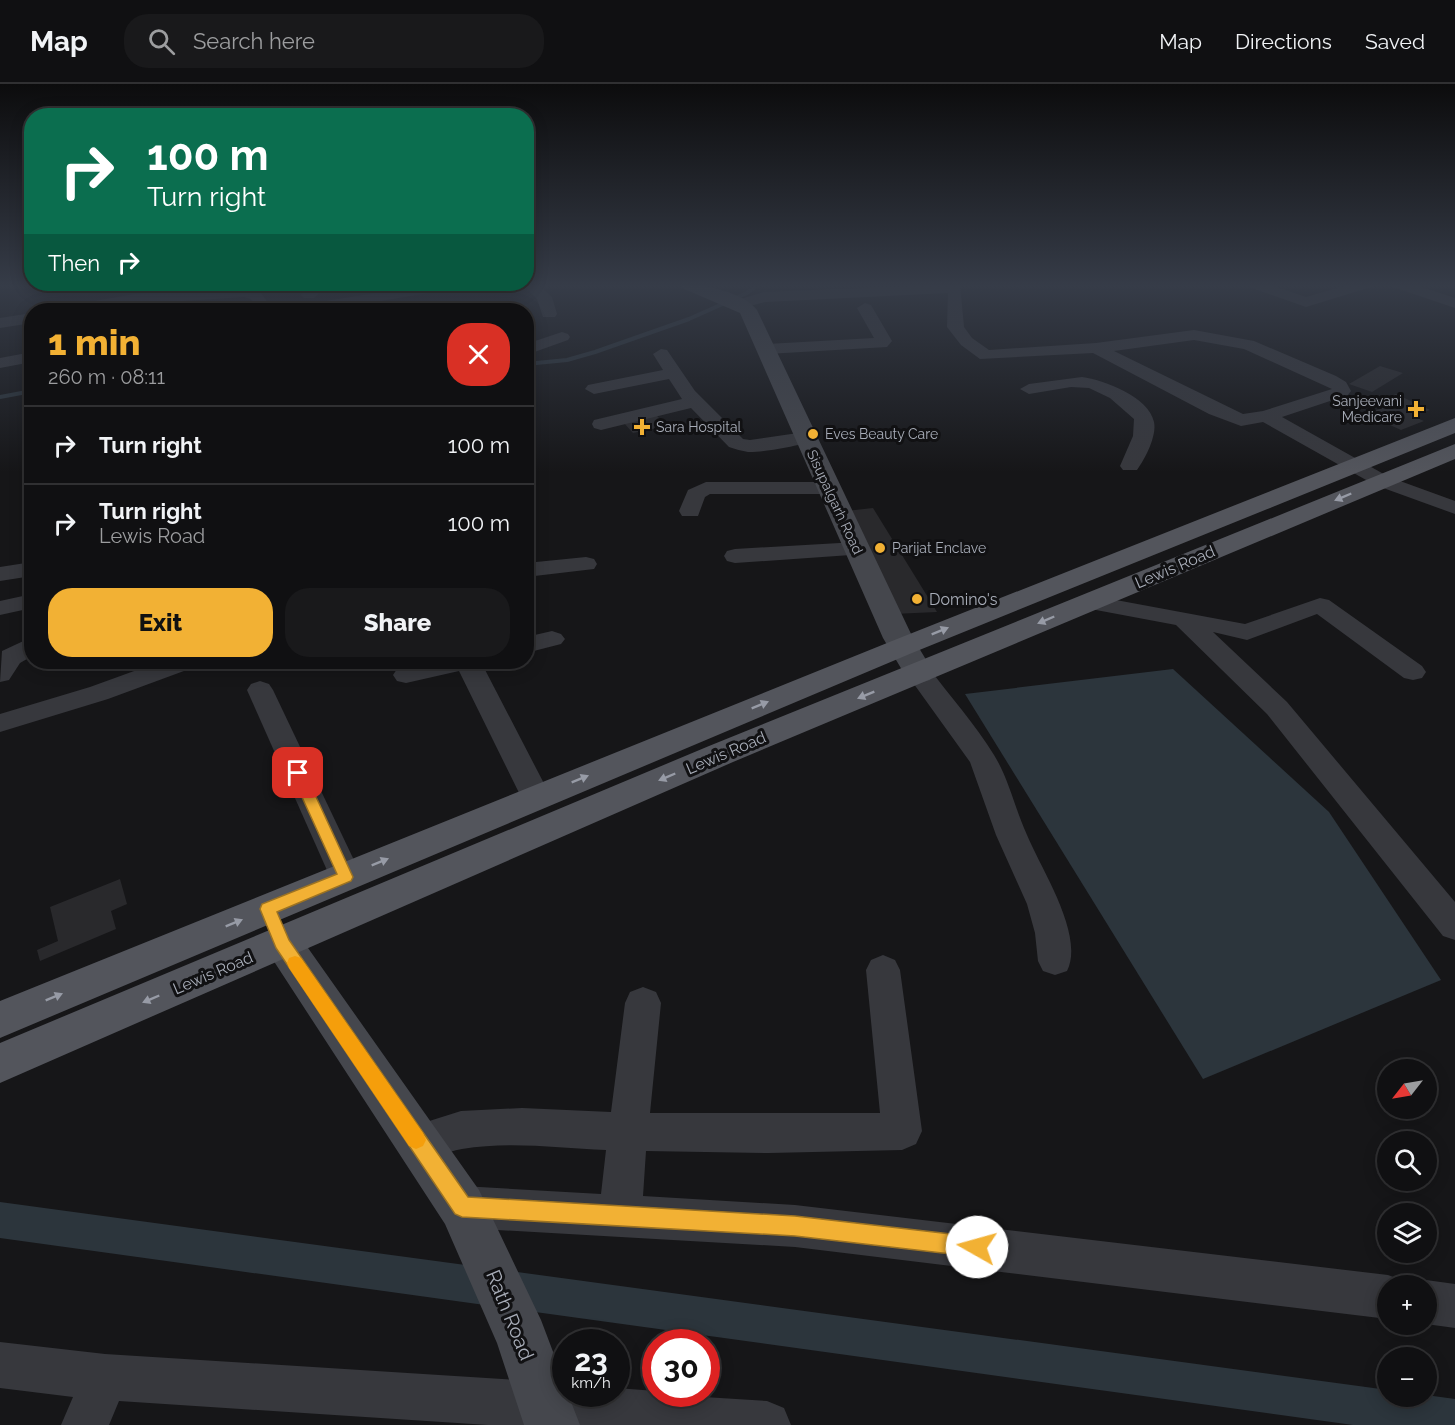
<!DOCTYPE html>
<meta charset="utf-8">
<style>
:root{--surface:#101012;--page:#19191b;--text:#f1f3f6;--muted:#9c9d9f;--line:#303032;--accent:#f2b134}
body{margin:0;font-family:Raleway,sans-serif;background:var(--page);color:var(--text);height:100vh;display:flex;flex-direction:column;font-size:22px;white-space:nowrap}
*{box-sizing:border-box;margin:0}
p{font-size:20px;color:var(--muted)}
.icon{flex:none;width:33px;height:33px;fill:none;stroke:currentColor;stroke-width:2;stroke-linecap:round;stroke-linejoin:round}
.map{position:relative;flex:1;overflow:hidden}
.details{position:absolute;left:24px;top:219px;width:510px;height:366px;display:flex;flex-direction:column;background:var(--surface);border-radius:24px;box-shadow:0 3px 15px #0003,0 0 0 2px var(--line)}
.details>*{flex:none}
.guide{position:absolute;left:24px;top:24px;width:510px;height:183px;border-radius:24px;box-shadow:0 3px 15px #0003,0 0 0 2px var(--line);background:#0b6e4f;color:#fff;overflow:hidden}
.needle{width:39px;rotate:239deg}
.buttons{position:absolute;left:1377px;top:975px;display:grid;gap:12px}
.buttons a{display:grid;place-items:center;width:60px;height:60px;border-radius:50%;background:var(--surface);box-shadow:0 3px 15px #0003,0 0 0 2px var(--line);font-size:30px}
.speed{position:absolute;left:552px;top:1245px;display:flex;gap:12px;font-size:30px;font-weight:700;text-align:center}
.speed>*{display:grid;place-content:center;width:78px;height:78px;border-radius:50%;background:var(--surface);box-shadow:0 3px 15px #0003,0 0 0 2px var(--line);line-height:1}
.speed small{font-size:15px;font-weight:400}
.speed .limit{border:9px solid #d22;background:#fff;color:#111}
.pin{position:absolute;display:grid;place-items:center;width:51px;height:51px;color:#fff;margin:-26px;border-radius:12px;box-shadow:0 3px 9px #0006}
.me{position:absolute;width:66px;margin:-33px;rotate:277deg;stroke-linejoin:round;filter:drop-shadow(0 0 4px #0008)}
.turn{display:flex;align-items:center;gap:21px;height:126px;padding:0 24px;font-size:27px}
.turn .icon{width:78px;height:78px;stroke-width:2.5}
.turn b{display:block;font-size:42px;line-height:51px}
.then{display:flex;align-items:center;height:57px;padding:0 24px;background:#0003;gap:12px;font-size:22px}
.round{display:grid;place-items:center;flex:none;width:63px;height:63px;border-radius:24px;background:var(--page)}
.overview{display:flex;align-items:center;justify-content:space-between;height:102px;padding:0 24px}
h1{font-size:36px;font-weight:800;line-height:45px;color:var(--accent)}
.button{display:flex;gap:12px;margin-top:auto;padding:12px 24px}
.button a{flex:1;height:69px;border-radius:24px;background:var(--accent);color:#111;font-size:24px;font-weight:800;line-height:69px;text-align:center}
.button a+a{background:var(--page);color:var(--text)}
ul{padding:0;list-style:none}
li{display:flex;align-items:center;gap:18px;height:78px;padding:0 24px;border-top:2px solid var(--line)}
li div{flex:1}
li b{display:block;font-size:22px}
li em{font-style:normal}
header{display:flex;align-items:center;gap:36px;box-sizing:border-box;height:84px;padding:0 30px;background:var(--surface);border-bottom:2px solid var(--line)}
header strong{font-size:28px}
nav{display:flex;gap:33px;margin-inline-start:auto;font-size:21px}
.search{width:420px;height:54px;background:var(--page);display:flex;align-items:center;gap:15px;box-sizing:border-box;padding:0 21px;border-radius:24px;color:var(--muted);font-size:22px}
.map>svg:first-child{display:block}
</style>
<header>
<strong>Map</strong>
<div class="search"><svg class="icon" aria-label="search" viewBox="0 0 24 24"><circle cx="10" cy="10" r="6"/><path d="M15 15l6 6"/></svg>Search here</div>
<nav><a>Map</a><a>Directions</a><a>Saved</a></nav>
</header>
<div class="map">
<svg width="1455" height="1341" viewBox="0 0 1455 1341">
<rect width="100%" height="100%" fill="#161618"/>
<polygon fill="#2c353c" points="1173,585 1329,728 1441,896 1203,995 965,610"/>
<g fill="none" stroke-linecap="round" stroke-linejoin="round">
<g stroke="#2c353c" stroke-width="4">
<polyline points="1099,200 1103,200"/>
<polyline points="526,280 567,276 595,268 689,235 747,209 759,200"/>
<polyline points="0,313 32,307"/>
</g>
<polygon fill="#2c353c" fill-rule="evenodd" points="0,1118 1388,1306 1388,1312 1426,1311 1455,1315 1455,1341 1353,1341 0,1154"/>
</g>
<g fill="#29292c">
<polygon points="1380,282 1403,289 1372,308 1349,300"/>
<polygon points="1396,310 1430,326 1412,332 1424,337 1401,346 1366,330 1388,322 1393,324 1399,322 1383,315"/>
<polygon points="656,331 667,342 633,349 623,338"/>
<polygon points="873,424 937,528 893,530 846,427"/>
<polygon points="120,795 127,820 111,827 116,845 40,877 37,866 58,857 50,823"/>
</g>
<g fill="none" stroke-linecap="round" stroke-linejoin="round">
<g fill="#37383d" fill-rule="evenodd">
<polygon points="312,200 328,200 314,214 304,214 301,211"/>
<polygon points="432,200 465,200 458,204 326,226 293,226 301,221"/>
<polygon points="522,200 538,200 552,213 557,230 555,233 543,233 537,215"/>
<path d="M960 200 964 243 972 254 989 266 1096 259 1194 246 1254 257 1336 292 1346 298 1351 307 1348 311 1282 333 1389 393 1455 417V430L1375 401 1263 338 1241 342 1209 330 1093 269 980 275 961 261 947 243 948 209 765 218 739 225 731 220 734 217 764 208ZM1194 256 1244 265 1332 305 1263 327 1243 330 1114 267Z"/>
<polygon points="1247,200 1268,200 1306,213 1351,200 1373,200 1371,203 1306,223 1249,203"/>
<polygon points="1391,200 1412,200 1455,214 1455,224 1393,203"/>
<polygon points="246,203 261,209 273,226 258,226 251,215 244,213 135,220 96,226 64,226 72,221 135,210"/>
<polygon points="865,219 871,221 892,257 887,263 767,270 759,265 767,260 874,254 857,224"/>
<polygon points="32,229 32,239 0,244 0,234"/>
<polygon points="562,248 568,250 570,253 568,256 526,271 526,260"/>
<path d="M661 265 667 266 695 307 743 355 750 356 805 348 815 354C810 361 759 369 748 368 742 367 735 365 729 363L691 324 601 346 594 344 592 340 594 336 682 315 669 295 594 310 585 305 588 301 663 286 653 270Z"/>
<polygon points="32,268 32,278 0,284 0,274"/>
<path d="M1082 293C1104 296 1149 313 1154 338 1157 352 1145 375 1137 386H1123L1120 382 1133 352 1134 335 1110 314 1089 304 1071 303 1029 310 1020 305 1029 300Z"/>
<polygon points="706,398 829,398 836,400 839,404 836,408 829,410 710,410 705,413 698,432 682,432 679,427 688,406"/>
<polygon points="857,458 865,460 868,465 865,470 735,479 727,477 724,472 727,467 735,465"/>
<polygon points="586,473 594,475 597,480 594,485 526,493 526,479"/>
<polygon points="32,478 32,492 0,497 0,483"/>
<polygon points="32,510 32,524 0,531 0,517"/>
<polygon points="1089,511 1245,540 1320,514 1329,516 1422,582 1426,588 1422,594 1413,596 1404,594 1317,530 1247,556 1213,548 1287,618 1455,818 1455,856 1443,852 1267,630 1176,541 1080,523 1077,518 1080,513"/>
<polygon points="552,547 561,550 565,555 561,560 526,569 526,553"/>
<polygon points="32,553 32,572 20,579 9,596 0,598 2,567"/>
<polygon points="159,578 196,578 192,584 108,615 0,648 0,630 90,603"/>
<polygon points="428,578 481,578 551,713 547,721 536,724 525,721 459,587 406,599 397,597 393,591 397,585"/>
<path d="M919 581 928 583C950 612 975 640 994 671 1009 695 1015 725 1027 751 1041 785 1085 851 1067 887L1055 891 1043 887 1038 877 1035 849 1027 820 996 751 970 678 906 589 910 583Z"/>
<polygon points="260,597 269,600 273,606 362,793 357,802 346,806 335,802 330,793 247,606 251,600"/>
<path d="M883 871 895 876 900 886 922 1047 916 1060 902 1066 769 1069 646 1067 643 1112 795 1121 1388 1191 1404 1197 1405 1202H1388V1235L795 1163 462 1144 447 1138 441 1123 447 1108 462 1102 601 1110 606 1066C559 1064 509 1057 462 1065 439 1069 427 1082 404 1073L398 1059 404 1045 461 1027 522 1024 611 1028 625 919 630 908 643 903 656 908 661 919 650 1029H880L866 886 871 876Z"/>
<polygon points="1426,1196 1455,1200 1455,1244 1426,1240 1426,1202 1412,1202"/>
<polygon points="0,1258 105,1270 566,1299 566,1310 616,1310 616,1304 656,1307 656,1310 767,1317 784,1324 791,1341 488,1341 119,1317 109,1341 61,1341 73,1313 0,1304"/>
</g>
<g fill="#45474d" fill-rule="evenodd">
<path d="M679 200C700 199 744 208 757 226L913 554 934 589 930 596 919 599 908 596 883 554 740 229 682 204Z"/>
<polygon points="282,843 296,847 479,1106 541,1236 566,1302 566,1310 568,1310 580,1341 524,1341 497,1259 445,1140 262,859 268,847"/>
</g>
<g fill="#53555c" fill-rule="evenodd">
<polygon points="1455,334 1455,349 912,569 0,954 0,917 892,557"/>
<polygon points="1455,360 1455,375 733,678 0,999 0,959 709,662"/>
</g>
</g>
<defs><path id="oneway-solid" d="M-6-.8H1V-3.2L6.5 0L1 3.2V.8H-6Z" transform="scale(1.5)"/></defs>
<g fill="#979ba6">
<use href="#oneway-solid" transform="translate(1343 413) rotate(157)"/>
<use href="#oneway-solid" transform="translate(1046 536) rotate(157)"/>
<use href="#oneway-solid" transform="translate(940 547) rotate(-22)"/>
<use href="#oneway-solid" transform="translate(866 611) rotate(158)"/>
<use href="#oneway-solid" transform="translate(760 621) rotate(-22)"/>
<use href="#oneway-solid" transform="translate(667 693) rotate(157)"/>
<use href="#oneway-solid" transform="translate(580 695) rotate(-22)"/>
<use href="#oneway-solid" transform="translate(380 778) rotate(-22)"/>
<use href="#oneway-solid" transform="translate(234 839) rotate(-22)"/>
<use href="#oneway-solid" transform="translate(54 913) rotate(-22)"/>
<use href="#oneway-solid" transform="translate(151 915) rotate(157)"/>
</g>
<linearGradient id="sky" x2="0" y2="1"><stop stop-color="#0c0c0d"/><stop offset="0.52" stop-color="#363c48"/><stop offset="1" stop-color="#363c48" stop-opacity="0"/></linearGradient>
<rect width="1455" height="388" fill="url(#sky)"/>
<polygon fill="#f2b134" stroke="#9d7322" stroke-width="1.5" points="298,684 305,689 353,793 351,797 277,828 289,856 468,1113 795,1132 977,1153 984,1156 987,1163 984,1170 977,1173 795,1152 462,1133 455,1130 276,864 260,825 262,820 337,790 291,689"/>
<polygon fill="#f59e0b" points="295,872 301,874 423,1049 426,1056 423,1062 416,1065 409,1062 289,884 287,879 289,874"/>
<g fill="#f2b134" stroke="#111113" stroke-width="2">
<path d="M1413 316h6v6h6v6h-6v6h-6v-6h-6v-6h6z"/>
<path d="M639 334h6v6h6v6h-6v6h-6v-6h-6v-6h6z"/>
<circle cx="813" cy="350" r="6"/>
<circle cx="880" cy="464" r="6"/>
<circle cx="917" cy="515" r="6"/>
</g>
<g text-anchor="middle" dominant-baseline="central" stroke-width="6" stroke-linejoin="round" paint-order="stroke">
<g font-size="14" fill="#a8adb8" stroke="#111113" text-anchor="start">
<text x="1402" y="317" text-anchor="end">Sanjeevani<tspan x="1402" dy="16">Medicare</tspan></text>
<text x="656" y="343">Sara Hospital</text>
<text x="825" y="350">Eves Beauty Care</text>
<text x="892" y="464">Parijat Enclave</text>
</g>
<g font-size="14" fill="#a8adb8" stroke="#111113">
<text transform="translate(835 418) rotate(65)">Sisupalgarh Road</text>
</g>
<g font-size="16" fill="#a8adb8" stroke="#111113">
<text transform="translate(1175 483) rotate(-23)">Lewis Road</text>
<text transform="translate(726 669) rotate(-23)">Lewis Road</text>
<text transform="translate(213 889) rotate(-23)">Lewis Road</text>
</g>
<g font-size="16" fill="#a8adb8" stroke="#111113" text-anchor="start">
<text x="929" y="515">Domino's</text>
</g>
<g font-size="20" fill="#a8adb8" stroke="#111113">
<text transform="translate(510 1231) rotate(68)">Rath Road</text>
</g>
</g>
</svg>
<div class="buttons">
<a><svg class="needle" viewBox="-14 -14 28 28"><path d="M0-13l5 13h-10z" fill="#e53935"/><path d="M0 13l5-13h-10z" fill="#9c9d9f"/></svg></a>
<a><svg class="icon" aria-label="search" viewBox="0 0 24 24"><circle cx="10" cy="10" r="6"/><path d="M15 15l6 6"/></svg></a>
<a><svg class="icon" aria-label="layers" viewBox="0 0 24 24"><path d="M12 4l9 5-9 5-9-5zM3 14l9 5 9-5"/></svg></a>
<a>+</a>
<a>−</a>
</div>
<div class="speed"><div>23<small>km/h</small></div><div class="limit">30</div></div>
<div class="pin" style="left:298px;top:689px;background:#d93025"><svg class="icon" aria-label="arrive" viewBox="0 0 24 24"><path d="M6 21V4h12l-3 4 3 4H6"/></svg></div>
<svg class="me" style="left:977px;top:1163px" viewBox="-20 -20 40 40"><circle r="19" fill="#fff"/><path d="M0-13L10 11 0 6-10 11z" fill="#f2b134"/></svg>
<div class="guide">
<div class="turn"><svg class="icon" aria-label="right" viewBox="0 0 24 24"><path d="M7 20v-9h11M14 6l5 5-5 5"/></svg><div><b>100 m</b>Turn right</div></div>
<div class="then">Then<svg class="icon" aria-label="right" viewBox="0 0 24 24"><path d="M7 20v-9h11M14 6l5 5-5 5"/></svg></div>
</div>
<section class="details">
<div class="overview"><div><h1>1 min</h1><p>260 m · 08:11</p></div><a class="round" style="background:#d93025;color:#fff"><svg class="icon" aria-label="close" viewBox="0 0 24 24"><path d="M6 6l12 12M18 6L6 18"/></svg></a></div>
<ul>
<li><svg class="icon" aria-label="right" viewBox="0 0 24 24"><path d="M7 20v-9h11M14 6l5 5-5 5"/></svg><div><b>Turn right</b></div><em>100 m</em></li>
<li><svg class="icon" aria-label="right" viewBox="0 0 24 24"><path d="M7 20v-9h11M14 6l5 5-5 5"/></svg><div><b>Turn right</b><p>Lewis Road</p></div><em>100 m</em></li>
</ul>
<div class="button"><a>Exit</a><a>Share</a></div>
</section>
</div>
